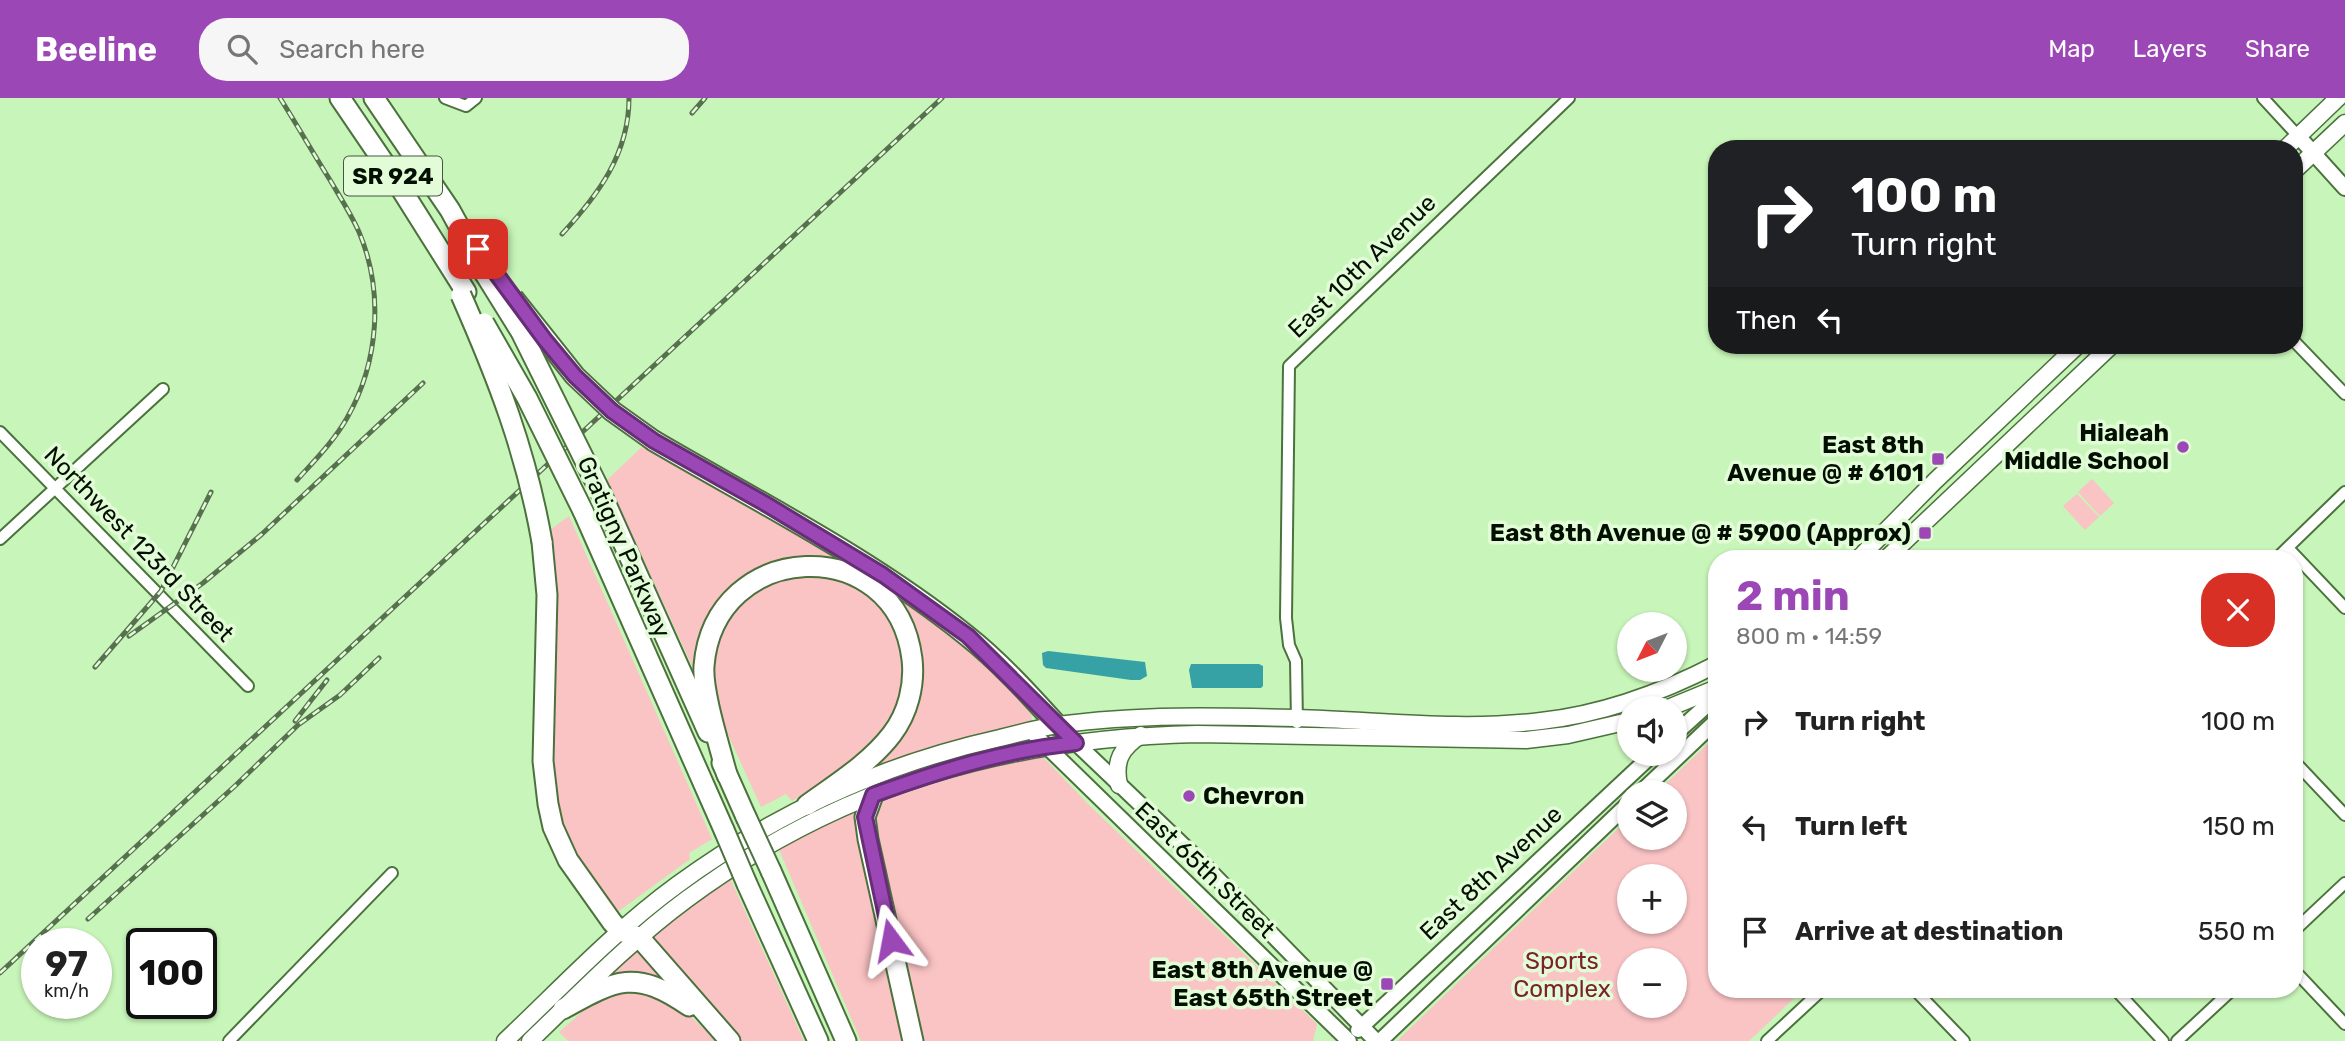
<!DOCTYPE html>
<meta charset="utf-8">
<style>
:root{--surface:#fff;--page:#f6f6f6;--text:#222;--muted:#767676;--accent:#9b47b5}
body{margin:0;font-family:Rubik,sans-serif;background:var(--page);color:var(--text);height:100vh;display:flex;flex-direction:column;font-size:26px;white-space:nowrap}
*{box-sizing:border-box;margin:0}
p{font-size:23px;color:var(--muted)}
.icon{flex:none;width:38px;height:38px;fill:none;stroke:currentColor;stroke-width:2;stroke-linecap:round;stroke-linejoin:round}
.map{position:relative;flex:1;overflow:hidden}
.panel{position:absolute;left:1708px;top:452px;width:595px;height:448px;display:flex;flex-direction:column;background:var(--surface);border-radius:28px;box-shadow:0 2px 5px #0004}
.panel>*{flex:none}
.banner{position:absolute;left:1708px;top:42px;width:595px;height:214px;border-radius:28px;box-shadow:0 2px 5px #0004;background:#202124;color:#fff;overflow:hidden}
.needle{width:46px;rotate:228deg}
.fabs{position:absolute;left:1617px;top:514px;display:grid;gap:14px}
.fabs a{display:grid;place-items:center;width:70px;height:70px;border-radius:50%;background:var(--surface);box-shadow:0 2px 5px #0004;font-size:35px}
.speed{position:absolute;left:21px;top:830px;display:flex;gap:14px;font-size:35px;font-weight:700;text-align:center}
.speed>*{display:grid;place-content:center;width:91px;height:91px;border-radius:50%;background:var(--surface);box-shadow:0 2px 5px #0004;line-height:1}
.speed small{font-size:18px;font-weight:400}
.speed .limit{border:4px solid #111;border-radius:10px;background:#fff;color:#111}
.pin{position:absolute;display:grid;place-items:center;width:60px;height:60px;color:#fff;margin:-30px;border-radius:14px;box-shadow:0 4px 10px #0006}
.me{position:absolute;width:77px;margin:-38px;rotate:347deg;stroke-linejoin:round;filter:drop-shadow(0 0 5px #0008)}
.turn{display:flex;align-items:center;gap:24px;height:147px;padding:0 28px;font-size:32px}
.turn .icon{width:91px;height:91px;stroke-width:2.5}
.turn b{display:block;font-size:49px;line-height:60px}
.then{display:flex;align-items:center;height:66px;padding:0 28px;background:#0003;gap:14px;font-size:26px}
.round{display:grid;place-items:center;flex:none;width:74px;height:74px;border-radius:28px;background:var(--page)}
.head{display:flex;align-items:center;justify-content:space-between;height:119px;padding:0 28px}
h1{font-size:42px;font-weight:700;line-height:52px;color:var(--accent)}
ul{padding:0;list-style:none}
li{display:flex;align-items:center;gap:21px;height:105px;padding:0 28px}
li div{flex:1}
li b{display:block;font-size:26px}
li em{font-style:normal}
header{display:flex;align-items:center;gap:42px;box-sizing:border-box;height:98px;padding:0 35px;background:var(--accent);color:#fff}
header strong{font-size:33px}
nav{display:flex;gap:38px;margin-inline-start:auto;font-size:24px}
.search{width:490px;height:63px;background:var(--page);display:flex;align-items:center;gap:18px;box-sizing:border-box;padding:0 24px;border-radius:28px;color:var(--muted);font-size:26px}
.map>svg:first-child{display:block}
</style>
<header>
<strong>Beeline</strong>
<div class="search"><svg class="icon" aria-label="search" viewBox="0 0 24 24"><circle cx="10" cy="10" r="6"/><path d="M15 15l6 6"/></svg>Search here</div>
<nav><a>Map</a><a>Layers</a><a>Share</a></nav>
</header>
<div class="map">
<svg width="2345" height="943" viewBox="0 0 2345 943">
<rect width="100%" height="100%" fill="#c8f5b9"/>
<g fill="#fac3c4" fill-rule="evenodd">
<path d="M646 345 850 465C835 462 821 458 806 459 763 461 719 489 704 531 700 542 695 556 696 568L693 570 607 382Z"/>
<polygon points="2092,381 2114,405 2100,418 2078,394"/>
<polygon points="2077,396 2099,419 2085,432 2063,408"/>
<polygon points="569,418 712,741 689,755 690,761 616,815 575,759 557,710 554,686 553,601 543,437"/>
<polygon points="829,476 866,492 888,512 907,559 899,613 864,659 856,657 831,679 792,703 786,696 761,709 720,619 716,603 711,567 718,538 745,498 787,477"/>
<path d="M893 493 992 569 1031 612 1032 625 857 679 882 655 917 556C915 532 907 515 891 496Z"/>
<path d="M1717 637V891H1804L1749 943H1397L1629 720V740H1675V695H1656ZM1629 779H1675V824H1629ZM1629 863H1675V908H1629Z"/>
<polygon points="1042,658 1089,707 1317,926 1313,943 919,943 870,736 879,702 985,666"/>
<polygon points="857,710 908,943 861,943 778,749"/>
<polygon points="729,778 804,943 735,943 651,840 652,836"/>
<polygon points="638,850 667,884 605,883 633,853"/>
<polygon points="631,889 674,903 717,943 568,943 559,934 597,901"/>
</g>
<g fill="#36a2a5">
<polygon points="1048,553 1145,564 1147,578 1140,582 1131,582 1046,570 1043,567 1042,555"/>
<polygon points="1191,566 1259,566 1263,568 1263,588 1261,590 1192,590 1189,572"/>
</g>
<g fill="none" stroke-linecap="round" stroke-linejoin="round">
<g stroke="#4b723c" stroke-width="14">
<g id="street">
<polyline points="445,0 466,8 476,0"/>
<polyline points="2263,0 2298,38"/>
<polyline points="2294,243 2345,296"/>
<polyline points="0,334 248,588"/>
<polyline points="0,441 163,291"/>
<polyline points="2288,450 2345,510"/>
<polyline points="2277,460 2345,394"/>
<polyline points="1297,625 1296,563 1289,547 1286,520 1289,268 1569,0"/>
<polyline points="2294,663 2345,717"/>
<polyline points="2294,833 2345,785"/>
<polyline points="2294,872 2345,926"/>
<polyline points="1914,891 1964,943"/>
<polyline points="2115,891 2163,943"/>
<polyline points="229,943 392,775"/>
<polyline points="1767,943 1823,891"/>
<polyline points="2177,943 2233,891"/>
</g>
</g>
<g stroke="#4b723c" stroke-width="18">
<g id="secondary">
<polyline points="2298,38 2345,90"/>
<polyline points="1031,633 1349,943"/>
<polyline points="1675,636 1717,598"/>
<polyline points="1076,645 1205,768 1376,943"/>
<polyline points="1640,695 1717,622"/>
<polyline points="1358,932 1653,656"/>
<polyline points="1380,943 1629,705"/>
</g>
</g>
<g stroke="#4b723c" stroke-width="19">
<g id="primary">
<polyline points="2285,51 2338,0"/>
<polyline points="2294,73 2345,25"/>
<polyline points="1859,460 1935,383 2078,247"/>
<polyline points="1887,460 2112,247"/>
<polyline points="1666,611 1717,590"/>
<path d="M1119 687C1114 663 1121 650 1141 637"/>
<path d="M505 943C561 890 614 833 677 787 774 716 882 666 1000 640 1019 635 1039 630 1058 627 1136 616 1218 618 1296 620 1378 622 1460 633 1541 623 1604 616 1661 595 1717 566"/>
<path d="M530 943C581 894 630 843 687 801 841 687 1007 640 1197 636L1526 642 1568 637 1629 623"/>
</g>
</g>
<g stroke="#4b723c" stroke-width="23">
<g id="highway">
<polyline points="340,0 391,75 466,194"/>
<polyline points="374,0 450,112 485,176"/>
<path d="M654 343C760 405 870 460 966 537 999 563 1029 596 1057 627"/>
<polyline points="601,395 708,634"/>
<polyline points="583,413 724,732"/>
<polyline points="542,444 547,497 543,663 548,706 553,729 568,762 612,824 620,833 639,839 730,943"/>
<polyline points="722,665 746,719"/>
<path d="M727 677C720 649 702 594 704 568 714 441 896 432 912 561 915 587 908 615 892 636 870 665 836 686 807 707"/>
<polyline points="873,697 865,719 868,741 913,943"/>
<polyline points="771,773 846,943"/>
<polyline points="747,786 818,943"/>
<path d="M563 911C617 881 635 871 689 908"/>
</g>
</g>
<use href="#street" stroke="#fff" stroke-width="10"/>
<use href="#secondary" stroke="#fff" stroke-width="14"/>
<use href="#primary" stroke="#fff" stroke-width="16"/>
<use href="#highway" stroke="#fff" stroke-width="19"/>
<g stroke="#57714f" stroke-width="5">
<g id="rail">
<path d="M280 0C297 27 313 55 330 82 340 99 351 116 359 134 384 193 379 264 347 320 334 343 315 362 297 382"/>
<polyline points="692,15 705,0"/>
<path d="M562 136C598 97 629 56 629 0"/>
<polyline points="129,538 203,485 262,436 423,285"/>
<polyline points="95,569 161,493 211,394"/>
<polyline points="295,623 327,582"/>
<polyline points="88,821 236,687 298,627 340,597 379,560"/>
<polyline points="0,875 942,0"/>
</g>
</g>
<use href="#rail" stroke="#e2fcd8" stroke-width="2.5" stroke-dasharray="8" stroke-linecap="butt"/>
<g stroke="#4b723c" stroke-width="23" stroke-linecap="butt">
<g id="highway-bridge">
<polyline points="485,176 521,234 601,395"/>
<path d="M461 197C498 281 526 353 542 444"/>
<polyline points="513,200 575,278 612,313 654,343"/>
<polyline points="484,225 527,300 583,413"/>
<polyline points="746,719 771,773"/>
<polyline points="724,732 747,786"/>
</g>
</g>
<use href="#highway-bridge" stroke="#fff" stroke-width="19"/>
</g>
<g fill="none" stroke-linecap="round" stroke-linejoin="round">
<g stroke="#652e76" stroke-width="18">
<path id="route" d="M478 151 545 242 575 278 612 313 654 343 764 405 883 477 968 538 1076 645C1005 652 939 673 873 697L865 719 891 842"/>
</g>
<use href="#route" stroke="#9b47b5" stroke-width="12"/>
</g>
<g fill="#9b47b5" stroke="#e2fcd8" stroke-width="2.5">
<circle cx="2183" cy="349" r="7"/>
<rect x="1931" y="354" width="14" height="14" rx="3.5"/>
<rect x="1918" y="428" width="14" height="14" rx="3.5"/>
<circle cx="1189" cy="698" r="7"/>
<rect x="1380" y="879" width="14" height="14" rx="3.5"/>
</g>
<g text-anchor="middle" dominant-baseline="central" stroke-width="7" stroke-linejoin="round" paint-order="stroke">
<rect fill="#e2fcd8" stroke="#465641" stroke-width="2" x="344" y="58.5" width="98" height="39" rx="5"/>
<g font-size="23" font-weight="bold" fill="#030f00">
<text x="393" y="78">SR 924</text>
</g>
<g font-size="24" fill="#030f00" stroke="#e2fcd8">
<text transform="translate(1362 168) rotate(-44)">East 10th Avenue</text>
<text transform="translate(139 446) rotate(46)">Northwest 123rd Street</text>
<text transform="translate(624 449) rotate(66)">Gratigny Parkway</text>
<text transform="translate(1205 772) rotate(44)">East 65th Street</text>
<text transform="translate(1491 775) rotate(-43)">East 8th Avenue</text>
</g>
<g font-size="24" font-weight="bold" fill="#030f00" stroke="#e2fcd8" text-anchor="end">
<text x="2169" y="335">Hialeah<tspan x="2169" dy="28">Middle School</tspan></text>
<text x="1924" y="347">East 8th<tspan x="1924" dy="28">Avenue @ # 6101</tspan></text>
<text x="1911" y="435">East 8th Avenue @ # 5900 (Approx)</text>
<text x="1203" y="698" text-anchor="start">Chevron</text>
<text x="1373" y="872">East 8th Avenue @<tspan x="1373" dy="28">East 65th Street</tspan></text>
</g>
<g font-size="24" fill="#7d212d" stroke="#e2fcd8">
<text x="1562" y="863">Sports<tspan x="1562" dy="28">Complex</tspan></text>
</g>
</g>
</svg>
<div class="fabs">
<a><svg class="needle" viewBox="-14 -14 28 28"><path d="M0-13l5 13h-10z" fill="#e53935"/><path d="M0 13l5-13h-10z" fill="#767676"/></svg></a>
<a><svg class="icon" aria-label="sound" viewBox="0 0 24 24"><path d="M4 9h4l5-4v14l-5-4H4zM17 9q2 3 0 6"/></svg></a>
<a><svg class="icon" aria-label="layers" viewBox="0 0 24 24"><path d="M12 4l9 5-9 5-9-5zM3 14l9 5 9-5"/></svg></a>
<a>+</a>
<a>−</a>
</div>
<div class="speed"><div>97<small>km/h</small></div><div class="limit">100</div></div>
<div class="pin" style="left:478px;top:151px;background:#d93025"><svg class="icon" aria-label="arrive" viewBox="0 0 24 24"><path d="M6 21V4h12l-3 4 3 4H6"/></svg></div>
<svg class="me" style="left:891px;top:842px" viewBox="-20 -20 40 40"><path d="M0-17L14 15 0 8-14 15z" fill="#9b47b5" stroke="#fff" stroke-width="4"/></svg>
<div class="banner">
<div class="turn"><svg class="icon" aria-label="right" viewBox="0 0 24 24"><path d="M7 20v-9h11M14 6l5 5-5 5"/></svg><div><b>100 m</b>Turn right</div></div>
<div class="then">Then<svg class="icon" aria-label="left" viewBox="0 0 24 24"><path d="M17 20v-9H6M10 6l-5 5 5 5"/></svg></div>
</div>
<section class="panel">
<div class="head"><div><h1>2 min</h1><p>800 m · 14:59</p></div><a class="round" style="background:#d93025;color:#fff"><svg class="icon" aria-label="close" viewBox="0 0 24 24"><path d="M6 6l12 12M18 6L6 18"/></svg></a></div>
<ul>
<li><svg class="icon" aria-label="right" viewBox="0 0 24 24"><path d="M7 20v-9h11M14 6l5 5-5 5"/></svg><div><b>Turn right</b></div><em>100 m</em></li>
<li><svg class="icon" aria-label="left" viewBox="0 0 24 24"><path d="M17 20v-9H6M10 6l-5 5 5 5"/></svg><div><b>Turn left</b></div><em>150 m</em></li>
<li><svg class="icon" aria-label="arrive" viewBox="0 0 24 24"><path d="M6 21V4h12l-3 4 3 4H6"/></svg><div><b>Arrive at destination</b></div><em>550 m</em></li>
</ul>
</section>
</div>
